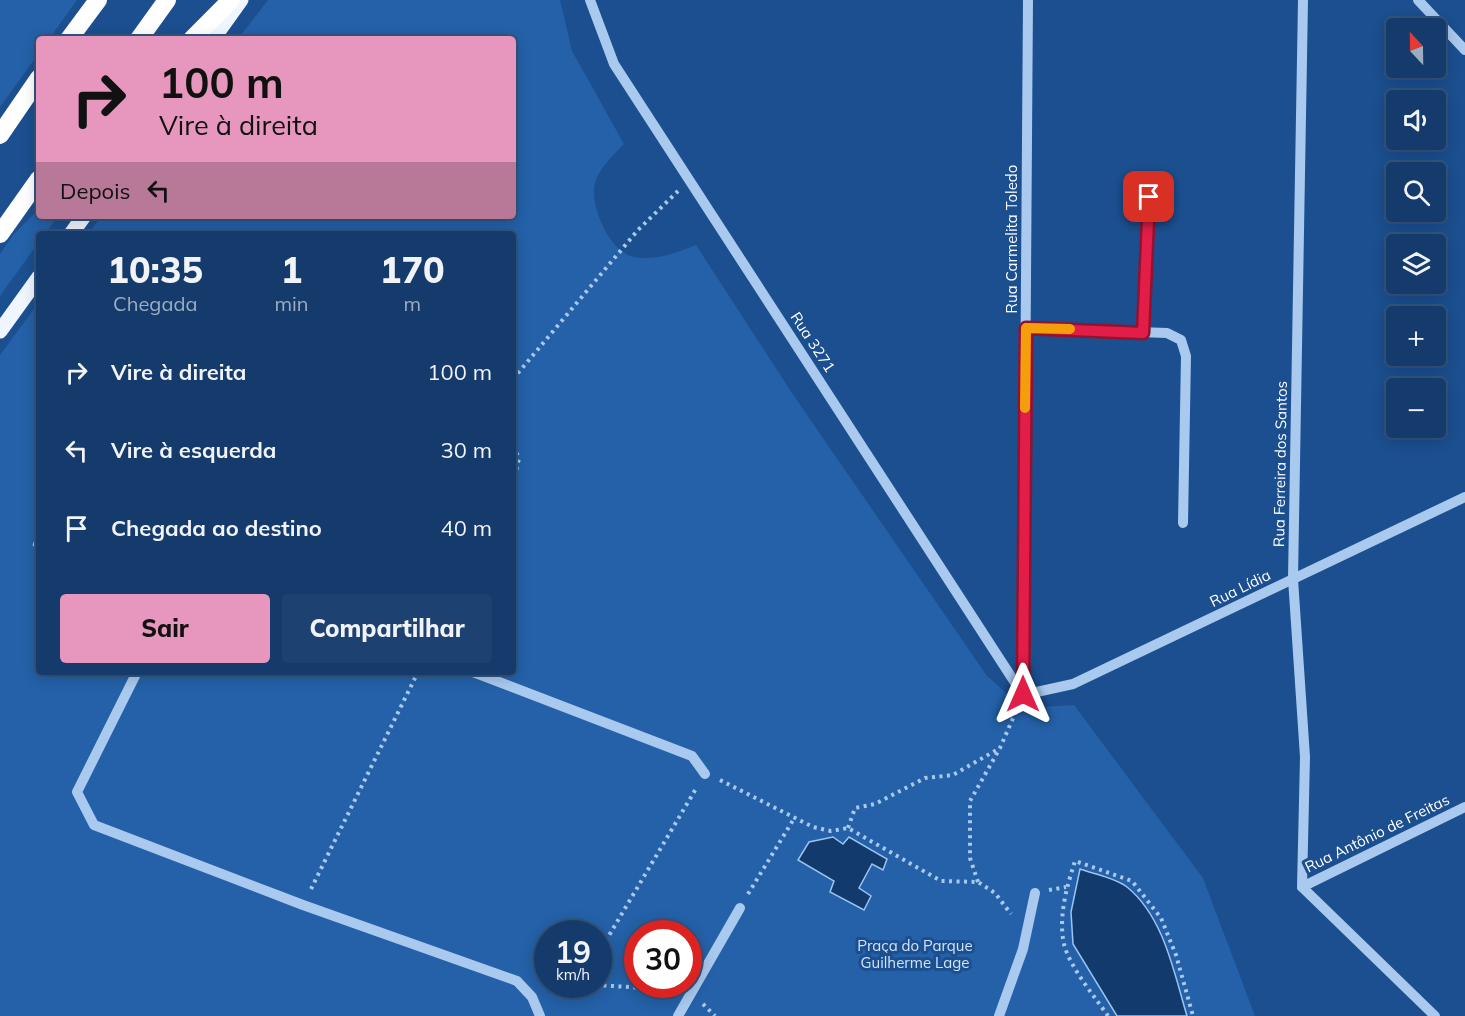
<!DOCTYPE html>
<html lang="pt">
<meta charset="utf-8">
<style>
:root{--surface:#143b6b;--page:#1d4271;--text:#f1f3f6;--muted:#9dadc1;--line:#33557e;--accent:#e797bd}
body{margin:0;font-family:Mulish,sans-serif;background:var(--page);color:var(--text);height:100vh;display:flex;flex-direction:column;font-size:22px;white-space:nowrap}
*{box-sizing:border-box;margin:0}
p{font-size:20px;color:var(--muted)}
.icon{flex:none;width:33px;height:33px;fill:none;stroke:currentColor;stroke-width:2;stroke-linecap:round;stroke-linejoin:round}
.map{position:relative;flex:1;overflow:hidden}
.details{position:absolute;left:36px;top:231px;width:480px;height:444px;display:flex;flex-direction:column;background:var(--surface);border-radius:6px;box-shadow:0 3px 15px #0003,0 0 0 2px var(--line)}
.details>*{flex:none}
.top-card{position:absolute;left:36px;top:36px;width:480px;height:183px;border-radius:6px;box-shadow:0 3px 15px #0003,0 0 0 2px var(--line);background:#e797bd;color:#111;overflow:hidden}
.needle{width:39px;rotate:338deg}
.fabs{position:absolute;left:1386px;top:18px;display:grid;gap:12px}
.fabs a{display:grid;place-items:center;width:60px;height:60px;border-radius:6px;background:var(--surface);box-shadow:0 3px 15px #0003,0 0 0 2px var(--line);font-size:30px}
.speed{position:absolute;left:534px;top:920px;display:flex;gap:12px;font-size:30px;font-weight:700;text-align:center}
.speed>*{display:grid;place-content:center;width:78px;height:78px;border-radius:50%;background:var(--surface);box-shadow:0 3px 15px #0003,0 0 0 2px var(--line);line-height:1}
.speed small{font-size:15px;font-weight:400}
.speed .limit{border:9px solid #d22;background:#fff;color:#111}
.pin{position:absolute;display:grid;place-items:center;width:51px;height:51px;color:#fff;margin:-26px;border-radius:12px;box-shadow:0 3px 9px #0006}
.me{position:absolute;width:66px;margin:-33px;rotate:0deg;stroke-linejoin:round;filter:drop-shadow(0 0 4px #0008)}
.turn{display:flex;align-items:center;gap:21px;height:126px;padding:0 24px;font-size:27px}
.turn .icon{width:78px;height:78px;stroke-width:2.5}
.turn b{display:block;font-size:42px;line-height:51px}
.then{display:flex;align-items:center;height:57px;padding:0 24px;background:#0003;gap:12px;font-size:22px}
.eta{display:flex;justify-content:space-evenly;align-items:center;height:102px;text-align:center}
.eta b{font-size:36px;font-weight:800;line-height:42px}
.button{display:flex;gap:12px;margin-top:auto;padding:12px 24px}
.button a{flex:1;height:69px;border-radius:6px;background:var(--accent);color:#111;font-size:24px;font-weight:800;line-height:69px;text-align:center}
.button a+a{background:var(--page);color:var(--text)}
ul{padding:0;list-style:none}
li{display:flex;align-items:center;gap:18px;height:78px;padding:0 24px}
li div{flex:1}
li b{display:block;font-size:22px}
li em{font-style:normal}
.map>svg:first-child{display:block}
</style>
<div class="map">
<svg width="1465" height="1016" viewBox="0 0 1465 1016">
<rect width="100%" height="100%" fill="#1b4f8f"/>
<g fill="#2461a8" fill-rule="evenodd">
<polygon points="0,0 77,0 49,39 39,39 39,53 0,107"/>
<path d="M268 0H560L572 51 624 144C612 157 595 171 594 190 593 211 610 252 634 257 656 261 675 253 696 245L794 396 987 676 1023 708 1074 705 1203 878 1255 1016H0V355L39 302V672H513V234H88L102 216H513V39H238ZM548 933H598V984H548ZM638 933H688V984H638Z"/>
<polygon points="39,209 39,216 58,216 45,234 39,234 39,242 0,296 0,254 13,235"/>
</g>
<g fill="#123a6d" stroke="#9cc4f0" stroke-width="1.5">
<polygon points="833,837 843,844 849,837 887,859 883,870 872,864 859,888 871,896 864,910 830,892 834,881 798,860 809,842"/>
<path d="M1080 869C1094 874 1116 878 1127 887 1164 917 1174 973 1187 1016H1117L1073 944 1071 912Z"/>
</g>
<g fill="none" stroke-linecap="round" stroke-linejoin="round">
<g stroke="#a9c9ee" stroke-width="4" stroke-dasharray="3 4.5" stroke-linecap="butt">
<polyline points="513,379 638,230 678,191"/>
<polyline points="513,446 519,458 513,486"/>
<polyline points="33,544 39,545"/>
<polyline points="720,780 813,827 831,831 848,828 941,881 978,882 995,893 1011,914"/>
<polyline points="848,828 855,808 875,804 925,778 953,775 1000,748"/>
<polyline points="978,882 970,858 970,801 1000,748 1017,709"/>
<polyline points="311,889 418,672"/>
<polyline points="1049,890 1066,887"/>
<polyline points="748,894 795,817"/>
<polyline points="598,954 697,787"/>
<polyline points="581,984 675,990"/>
<polyline points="545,985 564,984"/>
<polyline points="703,1004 715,1016"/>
<path d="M1108 1016C1095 997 1069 966 1064 944 1058 917 1067 886 1075 861L1132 881 1161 918 1176 955 1193 1016"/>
</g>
<g stroke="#a9c9ee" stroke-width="10">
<polyline points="590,0 614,64 1023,695"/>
<polyline points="1303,0 1293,579 1305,757 1302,887 1435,1016"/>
<polyline points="1418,0 1465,50"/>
<polyline points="1026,328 1167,333 1181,340 1186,356 1183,523"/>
<polyline points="1143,333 1149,197"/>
<polyline points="137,672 77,792 94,825 303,905 517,981 532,997 540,1016"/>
<polyline points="473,672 692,756 705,774"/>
<polyline points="1023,695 1028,0"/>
<polyline points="1023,695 1073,684 1465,497"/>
<polyline points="1302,887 1465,807"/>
<polyline points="678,1016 740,908"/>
<polyline points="999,1016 1023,949 1035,893"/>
</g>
<g stroke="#f0f6ff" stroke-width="15">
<polyline points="213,39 241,0"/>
<polyline points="71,234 84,216"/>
<polyline points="0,331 39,277"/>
</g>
<g stroke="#fff" stroke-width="18">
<polyline points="69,39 98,0"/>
<polyline points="139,39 167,0"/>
<polyline points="192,39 231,0"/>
<polyline points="0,135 39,78"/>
<polyline points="0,234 39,179"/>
</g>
</g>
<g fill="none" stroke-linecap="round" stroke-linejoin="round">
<g stroke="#92132f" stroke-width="15">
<polyline id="route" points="1023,694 1026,328 1143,333 1149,197"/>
</g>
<use href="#route" stroke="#e11d48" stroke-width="10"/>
<polyline stroke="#f59e0b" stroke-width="10" points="1025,408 1026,328 1070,329"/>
</g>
<g text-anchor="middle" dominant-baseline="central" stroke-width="6" stroke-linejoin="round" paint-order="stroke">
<g font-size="15" fill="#fff" stroke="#1b4f8f">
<text transform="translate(1011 239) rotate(-90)">Rua Carmelita Toledo</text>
<text transform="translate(813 342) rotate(57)">Rua 3271</text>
<text transform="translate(1280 464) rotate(-89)">Rua Ferreira dos Santos</text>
<text transform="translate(1240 588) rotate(-26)">Rua Lídia</text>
<text transform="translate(1377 833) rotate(-26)">Rua Antônio de Freitas</text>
</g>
<g font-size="15" fill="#cfe3fa" stroke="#1b4f8f">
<text x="915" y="945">Praça do Parque<tspan x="915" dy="17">Guilherme Lage</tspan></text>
</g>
</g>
</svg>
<div class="fabs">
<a><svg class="needle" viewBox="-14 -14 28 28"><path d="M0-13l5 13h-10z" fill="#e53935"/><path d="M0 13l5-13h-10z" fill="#9dadc1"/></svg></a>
<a><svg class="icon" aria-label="sound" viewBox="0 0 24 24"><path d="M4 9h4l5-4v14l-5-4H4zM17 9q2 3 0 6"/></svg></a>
<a><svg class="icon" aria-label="search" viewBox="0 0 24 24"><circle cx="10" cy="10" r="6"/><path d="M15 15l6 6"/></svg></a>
<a><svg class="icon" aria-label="layers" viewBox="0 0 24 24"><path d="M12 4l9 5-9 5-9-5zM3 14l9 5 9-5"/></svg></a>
<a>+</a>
<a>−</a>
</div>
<div class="speed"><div>19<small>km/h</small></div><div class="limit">30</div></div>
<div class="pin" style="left:1149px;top:197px;background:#d93025"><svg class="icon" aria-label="arrive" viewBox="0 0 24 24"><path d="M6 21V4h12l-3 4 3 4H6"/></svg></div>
<svg class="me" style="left:1023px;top:694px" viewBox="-20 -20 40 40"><path d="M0-17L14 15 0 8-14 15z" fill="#e11d48" stroke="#fff" stroke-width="4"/></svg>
<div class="top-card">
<div class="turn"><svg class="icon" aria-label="right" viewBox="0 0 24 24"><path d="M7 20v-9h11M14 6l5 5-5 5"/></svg><div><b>100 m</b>Vire à direita</div></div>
<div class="then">Depois<svg class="icon" aria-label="left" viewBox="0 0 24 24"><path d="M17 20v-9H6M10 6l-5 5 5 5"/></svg></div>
</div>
<section class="details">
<div class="eta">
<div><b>10:35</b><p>Chegada</p></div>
<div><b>1</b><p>min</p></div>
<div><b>170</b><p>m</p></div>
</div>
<ul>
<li><svg class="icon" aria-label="right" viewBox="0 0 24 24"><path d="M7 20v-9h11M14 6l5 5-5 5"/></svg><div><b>Vire à direita</b></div><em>100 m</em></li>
<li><svg class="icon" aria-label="left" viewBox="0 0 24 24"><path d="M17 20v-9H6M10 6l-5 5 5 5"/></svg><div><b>Vire à esquerda</b></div><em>30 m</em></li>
<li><svg class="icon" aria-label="arrive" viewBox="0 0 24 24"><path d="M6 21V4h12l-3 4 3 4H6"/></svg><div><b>Chegada ao destino</b></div><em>40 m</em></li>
</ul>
<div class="button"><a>Sair</a><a>Compartilhar</a></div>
</section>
</div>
